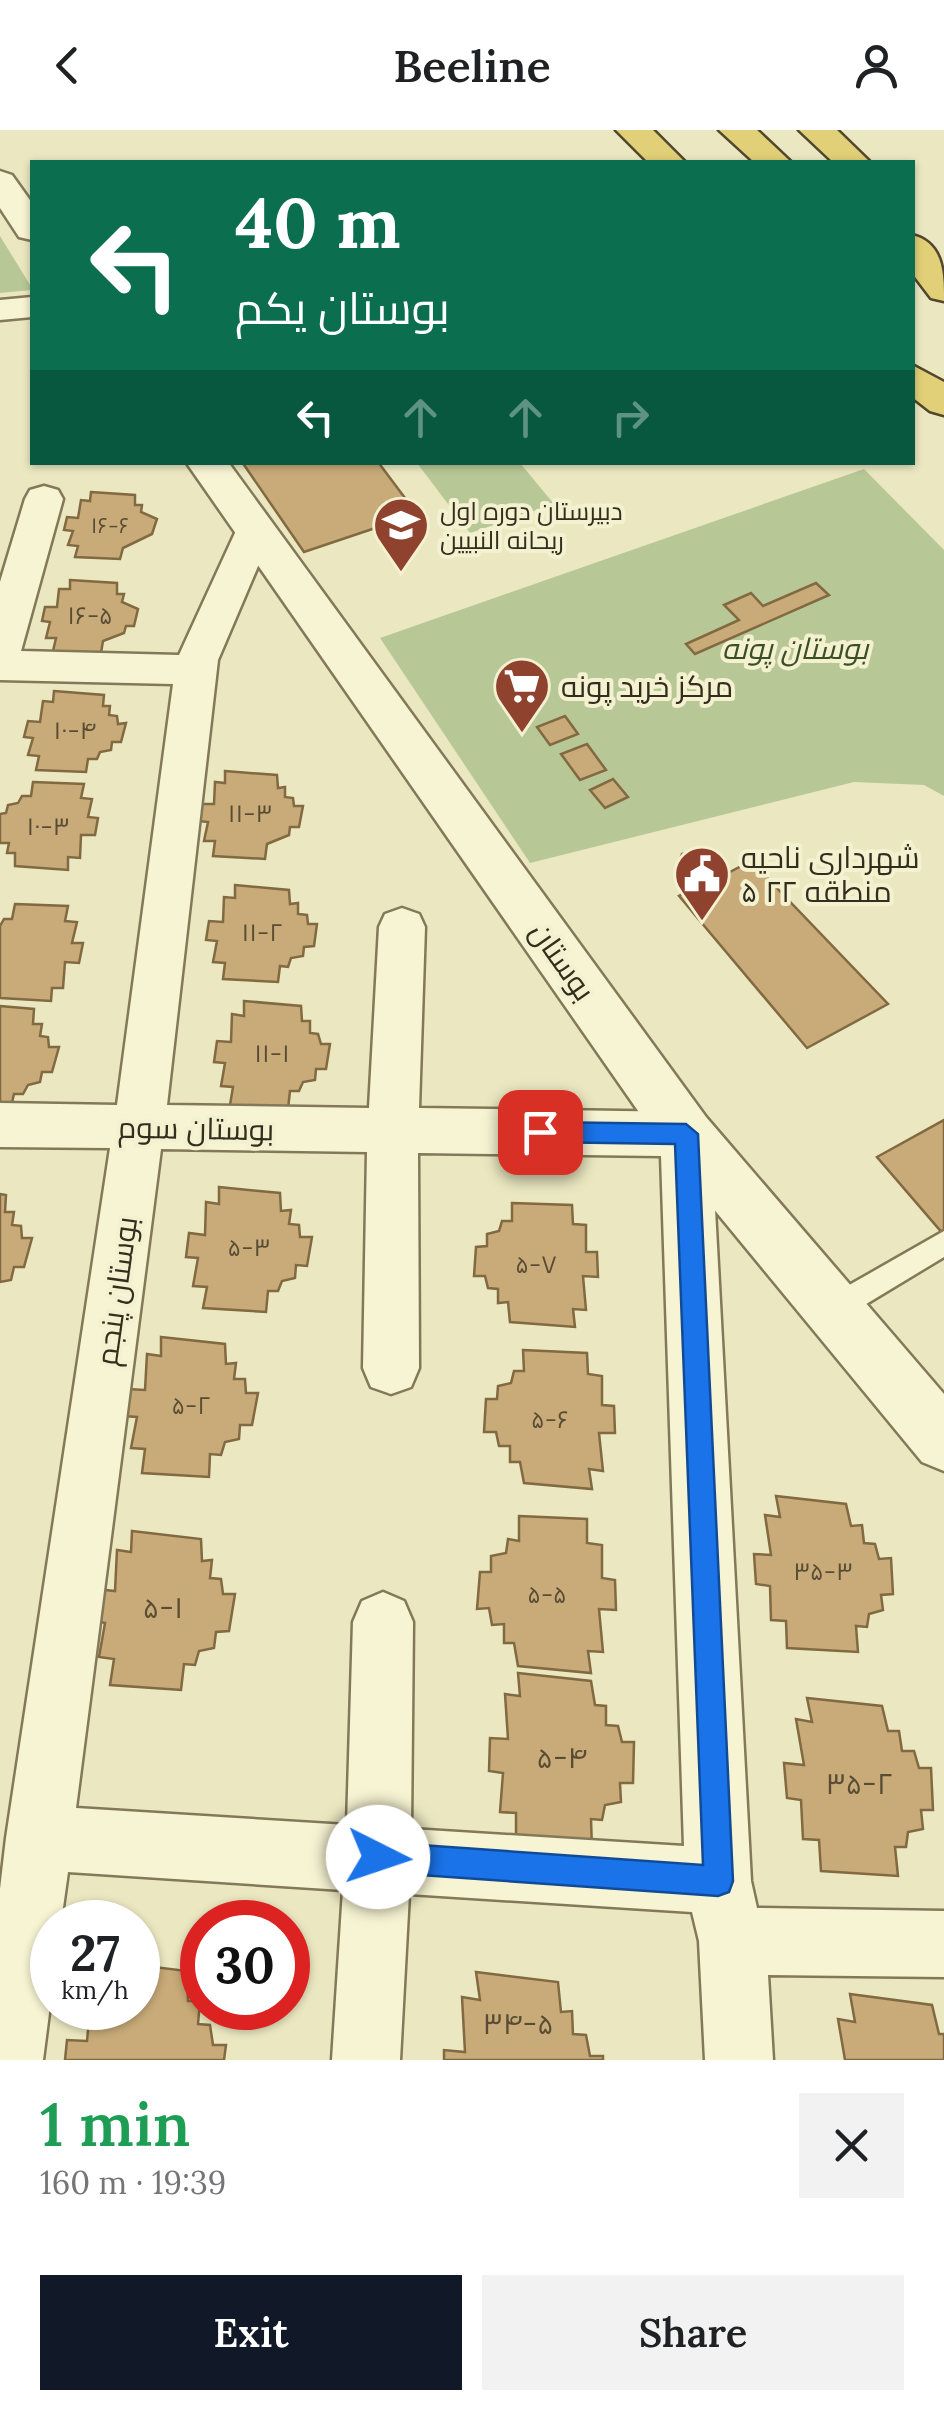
<!DOCTYPE html>
<meta charset="utf-8">
<style>
:root{--surface:#fff;--page:#f2f2f2;--text:#202124;--muted:#757577;--accent:#111827}
body{margin:0;font-family:Lora,Cairo,serif;background:var(--page);color:var(--text);height:100vh;display:flex;flex-direction:column;font-size:38px;white-space:nowrap}
*{box-sizing:border-box;margin:0}
p{font-size:32px;color:var(--muted)}
.icon{flex:none;width:55px;height:55px;fill:none;stroke:currentColor;stroke-width:2;stroke-linecap:round;stroke-linejoin:round}
.map{position:relative;height:1930px;overflow:hidden}
.panel{display:flex;flex-direction:column;background:var(--surface);flex:1}
.panel>*{flex:none}
.banner{position:absolute;left:30px;top:30px;width:885px;height:305px;border-radius:0px;box-shadow:0 2px 8px #0004;background:#0b6e4f;color:#fff;overflow:hidden}
.speed{position:absolute;left:30px;top:1770px;display:flex;gap:20px;font-size:50px;font-weight:700;text-align:center}
.speed>*{display:grid;place-content:center;width:130px;height:130px;border-radius:50%;background:var(--surface);box-shadow:0 2px 8px #0004;line-height:1}
.speed small{font-size:25px;font-weight:400}
.speed .limit{border:15px solid #d22;background:#fff;color:#111}
.pin{position:absolute;display:grid;place-items:center;width:85px;height:85px;color:#fff;margin:-42px;border-radius:20px;box-shadow:0 5px 15px #0006}
.me{position:absolute;width:110px;margin:-55px;rotate:94deg;stroke-linejoin:round;filter:drop-shadow(0 0 8px #0008)}
.turn{display:flex;align-items:center;gap:35px;height:210px;padding:0 40px;font-size:45px}
.turn .icon{width:130px;height:130px;stroke-width:2.5}
.turn b{display:block;font-size:70px;line-height:85px}
.lanes{display:flex;align-items:center;height:95px;padding:0 40px;background:#0003;justify-content:center;gap:50px;direction:ltr}
.lanes .off{opacity:.35}
.round{display:grid;place-items:center;flex:none;width:105px;height:105px;border-radius:0px;background:var(--page)}
.head{display:flex;align-items:center;justify-content:space-between;height:170px;padding:0 40px}
h1{font-size:60px;font-weight:600;line-height:75px;color:#1e9e55}
.action{display:flex;gap:20px;margin-top:auto;padding:20px 40px}
.action a{flex:1;height:115px;border-radius:0px;background:var(--accent);color:#fff;font-size:40px;font-weight:600;line-height:115px;text-align:center}
.action a+a{background:var(--page);color:var(--text)}
header{display:flex;justify-content:space-between;align-items:center;height:130px;padding:0 40px;background:var(--surface);font-size:45px;font-weight:600}
.map>svg:first-child{display:block}
</style>
<header><svg class="icon" aria-label="back" viewBox="0 0 24 24"><path d="M15 5l-7 7 7 7"/></svg>Beeline<svg class="icon" aria-label="person" viewBox="0 0 24 24"><circle cx="12" cy="8" r="4"/><path d="M4 21q1-7 8-7t8 7"/></svg></header>
<div class="map">
<svg width="944" height="1930" viewBox="0 0 944 1930">
<rect width="100%" height="100%" fill="#ebe8c1"/>
<g fill="#b7c896">
<polygon points="0,106 32,158 32,160 0,163"/>
<polygon points="417,333 520,333 554,374 470,403"/>
<polygon points="864,339 944,420 944,666 924,655 854,652 530,733 380,508"/>
</g>
<g fill="#c8ab78" stroke="#816941" stroke-width="2.5">
<polygon points="242,332 378,332 417,384 304,422"/>
<polygon points="91,362 135,365 135,375 142,375 141,382 157,389 152,404 123,418 120,429 75,427 78,416 68,415 73,401 64,400 67,387 78,388 81,370 90,371"/>
<polygon points="70,450 117,453 117,464 124,464 122,472 138,479 134,496 126,496 124,503 103,511 101,523 53,521 56,508 46,508 50,492 42,491 45,477 57,477 59,459 70,459"/>
<polygon points="816,453 829,465 695,524 686,514 739,490 724,475 751,463 763,476"/>
<polygon points="54,561 104,565 103,576 110,576 109,585 117,586 118,594 126,593 121,612 112,612 111,620 100,622 97,629 88,629 86,642 36,640 39,626 28,625 33,608 24,607 28,591 40,592 43,571 53,572"/>
<polygon points="565,586 578,604 550,615 537,597"/>
<polygon points="587,614 606,640 580,650 561,624"/>
<polygon points="225,641 277,645 278,658 285,657 285,667 293,668 294,676 303,676 299,697 290,697 289,705 267,714 265,729 213,726 215,711 204,711 208,692 198,691 200,674 214,674 215,652 225,653"/>
<polygon points="613,649 628,667 605,678 590,660"/>
<polygon points="33,652 84,654 81,668 92,669 88,687 98,688 95,705 81,705 80,728 68,727 68,740 15,736 15,723 7,723 9,713 0,713 0,684 6,683 8,675 18,673 22,666 31,666"/>
<polygon points="710,721 723,727 724,745 751,731 888,874 807,918 679,766 694,758 677,737 682,724"/>
<polygon points="235,755 289,760 290,774 298,773 298,784 307,785 308,794 317,794 314,816 304,817 303,826 291,828 288,837 280,836 278,852 223,849 225,833 213,832 217,811 206,810 209,791 223,792 224,767 235,768"/>
<polygon points="15,774 68,776 65,791 77,792 72,813 83,813 79,833 65,832 63,858 52,858 51,871 0,868 0,796 4,789 12,789"/>
<polygon points="244,871 301,876 302,891 310,891 310,903 318,904 321,914 330,914 326,939 316,939 315,950 303,952 299,961 290,961 288,979 230,975 233,957 221,956 225,933 214,932 217,911 231,912 232,884 244,886"/>
<polygon points="0,876 34,879 33,894 42,894 40,906 48,907 49,917 59,917 52,942 42,942 40,952 28,955 23,964 14,964 10,981 0,981"/>
<polygon points="944,990 944,1105 877,1027"/>
<polygon points="219,1057 280,1063 281,1081 291,1080 289,1094 299,1095 300,1107 312,1107 307,1136 296,1135 295,1148 282,1151 278,1161 268,1161 266,1182 203,1178 207,1157 193,1156 198,1128 186,1127 189,1103 205,1105 206,1072 219,1074"/>
<polygon points="0,1064 6,1065 5,1082 14,1082 12,1095 21,1096 22,1108 32,1108 24,1137 14,1137 11,1150 0,1152"/>
<polygon points="512,1073 572,1075 573,1094 586,1095 586,1122 597,1122 598,1147 583,1146 586,1180 573,1179 575,1197 510,1192 508,1172 498,1173 498,1159 488,1158 485,1146 474,1146 476,1117 487,1116 487,1104 499,1101 502,1091 512,1091"/>
<polygon points="161,1207 225,1214 226,1234 236,1233 234,1249 245,1249 246,1263 258,1263 252,1295 240,1295 239,1309 225,1312 221,1325 210,1324 209,1347 142,1343 145,1319 131,1318 137,1287 124,1286 128,1259 145,1260 147,1224 161,1226"/>
<polygon points="523,1220 587,1223 588,1244 602,1246 602,1275 614,1276 615,1303 599,1303 603,1341 589,1339 592,1359 524,1353 520,1332 510,1332 510,1316 499,1316 496,1302 484,1302 486,1269 497,1269 498,1256 511,1253 514,1241 524,1241"/>
<polygon points="776,1366 846,1374 851,1396 862,1395 864,1413 875,1414 879,1429 891,1428 893,1464 881,1465 883,1480 869,1484 867,1497 856,1496 858,1522 787,1518 786,1491 771,1490 770,1456 756,1454 754,1424 771,1425 765,1385 780,1387"/>
<polygon points="519,1386 587,1389 587,1413 602,1415 602,1448 615,1450 616,1480 599,1479 603,1522 588,1521 591,1543 518,1536 514,1513 504,1513 504,1494 492,1495 489,1478 477,1479 480,1442 491,1442 491,1426 506,1423 508,1409 519,1411"/>
<polygon points="132,1401 201,1409 202,1431 212,1430 210,1448 221,1449 223,1464 235,1464 229,1501 216,1502 214,1518 199,1521 195,1535 184,1534 181,1560 110,1555 114,1529 99,1527 105,1493 92,1490 97,1459 115,1461 117,1420 131,1422"/>
<polygon points="518,1543 591,1551 595,1575 606,1576 606,1595 618,1596 622,1612 634,1612 633,1653 620,1653 621,1672 605,1675 602,1690 591,1689 592,1719 516,1713 516,1683 500,1682 503,1643 489,1641 490,1608 508,1609 505,1564 520,1566"/>
<polygon points="807,1568 882,1576 888,1601 899,1601 902,1621 914,1621 919,1638 931,1638 933,1680 921,1680 923,1699 908,1702 906,1717 895,1717 898,1746 821,1741 819,1710 803,1709 801,1670 787,1668 784,1633 804,1635 796,1589 812,1592"/>
<polygon points="138,1835 187,1841 188,1871 200,1871 198,1894 210,1895 213,1915 226,1915 224,1930 65,1930 67,1910 87,1911 90,1878 138,1878"/>
<polygon points="476,1842 558,1852 561,1882 572,1881 573,1904 586,1905 590,1926 603,1926 603,1930 444,1930 444,1920 465,1922 462,1867 480,1870"/>
<polygon points="850,1864 932,1875 939,1904 944,1904 944,1930 845,1930 838,1889 855,1892"/>
</g>
<g fill="none" stroke-linecap="round" stroke-linejoin="round">
<g stroke="#837959" stroke-width="5">
<polygon id="service" points="944,1101 944,1127 843,1188 833,1192 823,1188 819,1179 823,1170"/>
</g>
<g stroke="#837959" stroke-width="5">
<g id="minor">
<polygon points="32,167 32,187 0,190 0,170"/>
<path d="M44 356 58 360 63 369 21 521 179 525 240 392 254 388 268 392 273 401 218 530 167 975 369 978 379 797 385 784 402 778 419 784 425 797 419 978 686 982 704 988 711 1004 751 1751 757 1778 944 1781V1847L768 1845 773 1930H705L699 1811 692 1782 409 1764 400 1930H332L343 1760 68 1742 61 1792H52V1860L43 1930H0V1759L6 1708 110 1018 0 1017V973L117 975 173 554 0 550V452L25 369 30 360ZM161 1019 367 1022 363 1238 371 1257 391 1264 411 1257 419 1238 418 1023 661 1026 684 1716 411 1699 413 1492 404 1471 383 1462 362 1471 353 1492 347 1695 76 1678Z"/>
</g>
</g>
<g stroke="#837959" stroke-width="5">
<g id="tertiary">
<polygon points="0,41 12,45 32,73 32,110 19,107 0,78"/>
<polygon points="186,332 228,332 706,987 944,1264 944,1341 922,1332 666,1021"/>
</g>
</g>
<g stroke="#51462e" stroke-width="5">
<g id="trunk">
<polygon points="616,0 653,0 685,32 648,32"/>
<polygon points="719,0 757,0 791,32 754,32"/>
<polygon points="799,0 837,0 870,32 833,32"/>
<path d="M912 105C944 113 944 144 944 171L931 168 912 143Z"/>
<polygon points="912,235 944,252 944,285 930,281 912,267"/>
</g>
</g>
<use href="#service" fill="#f7f4d3" fill-rule="evenodd"/>
<use href="#minor" fill="#f7f4d3" fill-rule="evenodd"/>
<use href="#tertiary" fill="#f7f4d3" fill-rule="evenodd"/>
<use href="#trunk" fill="#e2d078" fill-rule="evenodd"/>
</g>
<polygon fill="#1a73e8" stroke="#114b97" stroke-width="2.5" points="540,992 686,994 698,1004 733,1751 729,1762 718,1766 378,1742 367,1738 363,1727 367,1717 378,1712 703,1735 675,1014 540,1012 528,1002"/>
<defs>
<g id="school-pin" transform="scale(2.875)"><path d="M0 17L-7.5 6A9.5 9.5 0 1 1 7.5 6Z" fill="#8f422d" stroke="#f3f1d0"/><path d="M0-5L7-2L0 1L-7-2ZM-4 1L0 2.5L4 1V4Q0 6-4 4Z" fill="#fff"/></g>
<g id="supermarket-pin" transform="scale(2.875)"><path d="M0 17L-7.5 6A9.5 9.5 0 1 1 7.5 6Z" fill="#8f422d" stroke="#f3f1d0"/><path d="M-6-5.5h2.5l.6 2H6L4.5 2H-2.5L-4.4-4H-6ZM-1.5 3.2a1.3 1.3 0 1 0 .1 0ZM3 3.2a1.3 1.3 0 1 0 .1 0Z" fill="#fff"/></g>
<g id="civic-pin" transform="scale(2.875)"><path d="M0 17L-7.5 6A9.5 9.5 0 1 1 7.5 6Z" fill="#8f422d" stroke="#f3f1d0"/><path d="M-.6-6.5H3V-4.5H.6V-3L4-1V1h2V6H-6V1h2V-1L-.6-3ZM-1.2 2.5V6h2.4V2.5Z" fill="#fff"/></g>
</defs>
<g fill-rule="evenodd">
<use href="#school-pin" x="401" y="395"/>
<use href="#supermarket-pin" x="522" y="556"/>
<use href="#civic-pin" x="702" y="744"/>
</g>
<g text-anchor="middle" dominant-baseline="central" stroke-width="8" stroke-linejoin="round" paint-order="stroke">
<g font-size="22" fill="#594c34">
<text x="110" y="395">۱۶-۶</text>
</g>
<g font-size="25" fill="#342d1d" stroke="#f3f1d0" text-anchor="start">
<text x="440" y="381">دبیرستان دوره اول<tspan x="440" dy="29">ریحانه النبیین</tspan></text>
</g>
<g font-size="25" fill="#594c34">
<text x="90" y="485">۱۶-۵</text>
<text x="75" y="600">۱۰-۴</text>
<text x="250" y="683">۱۱-۳</text>
<text x="48" y="696">۱۰-۳</text>
<text x="262" y="802">۱۱-۲</text>
<text x="272" y="923">۱۱-۱</text>
<text x="249" y="1117">۵-۳</text>
<text x="536" y="1134">۵-۷</text>
<text x="191" y="1275">۵-۲</text>
<text x="550" y="1289">۵-۶</text>
<text x="823" y="1441">۳۵-۳</text>
<text x="547" y="1464">۵-۵</text>
</g>
<g font-size="30" font-style="italic" fill="#3b4f25" stroke="#f3f1d0">
<text x="795" y="518">بوستان پونه</text>
</g>
<g font-size="30" fill="#342d1d" stroke="#f3f1d0" text-anchor="start">
<text x="561" y="556">مرکز خرید پونه</text>
<text x="741" y="727">شهرداری ناحیه<tspan x="741" dy="34">۵ منطقه ۲۲</tspan></text>
</g>
<g font-size="30" fill="#342d1d" stroke="#f3f1d0">
<text transform="translate(563 831) rotate(55)">بوستان</text>
<text transform="translate(196 998) rotate(1)">بوستان سوم</text>
<text transform="translate(116 1161) rotate(-82)">بوستان پنجم</text>
</g>
<g font-size="30" fill="#594c34">
<text x="163" y="1477">۵-۱</text>
<text x="562" y="1627">۵-۴</text>
<text x="859" y="1653">۳۵-۲</text>
<text x="518" y="1893">۳۴-۵</text>
</g>
</g>
</svg>
<div class="speed"><div>27<small>km/h</small></div><div class="limit">30</div></div>
<div class="pin" style="left:540px;top:1002px;background:#d93025"><svg class="icon" aria-label="arrive" viewBox="0 0 24 24"><path d="M6 21V4h12l-3 4 3 4H6"/></svg></div>
<svg class="me" style="left:378px;top:1727px" viewBox="-20 -20 40 40"><circle r="19" fill="#fff"/><path d="M0-13L10 11 0 6-10 11z" fill="#1a73e8"/></svg>
<div class="banner">
<div class="turn"><svg class="icon" aria-label="left" viewBox="0 0 24 24"><path d="M17 20v-9H6M10 6l-5 5 5 5"/></svg><div><b>40 m</b>بوستان یکم</div></div>
<div class="lanes"><svg class="icon" aria-label="left" viewBox="0 0 24 24"><path d="M17 20v-9H6M10 6l-5 5 5 5"/></svg><svg class="icon off" aria-label="ahead" viewBox="0 0 24 24"><path d="M12 20V5M6 11l6-6 6 6"/></svg><svg class="icon off" aria-label="ahead" viewBox="0 0 24 24"><path d="M12 20V5M6 11l6-6 6 6"/></svg><svg class="icon off" aria-label="right" viewBox="0 0 24 24"><path d="M7 20v-9h11M14 6l5 5-5 5"/></svg></div>
</div>
</div>
<section class="panel">
<div class="head"><div><h1>1 min</h1><p>160 m · 19:39</p></div><a class="round"><svg class="icon" aria-label="close" viewBox="0 0 24 24"><path d="M6 6l12 12M18 6L6 18"/></svg></a></div>
<div class="action"><a>Exit</a><a>Share</a></div>
</section>
